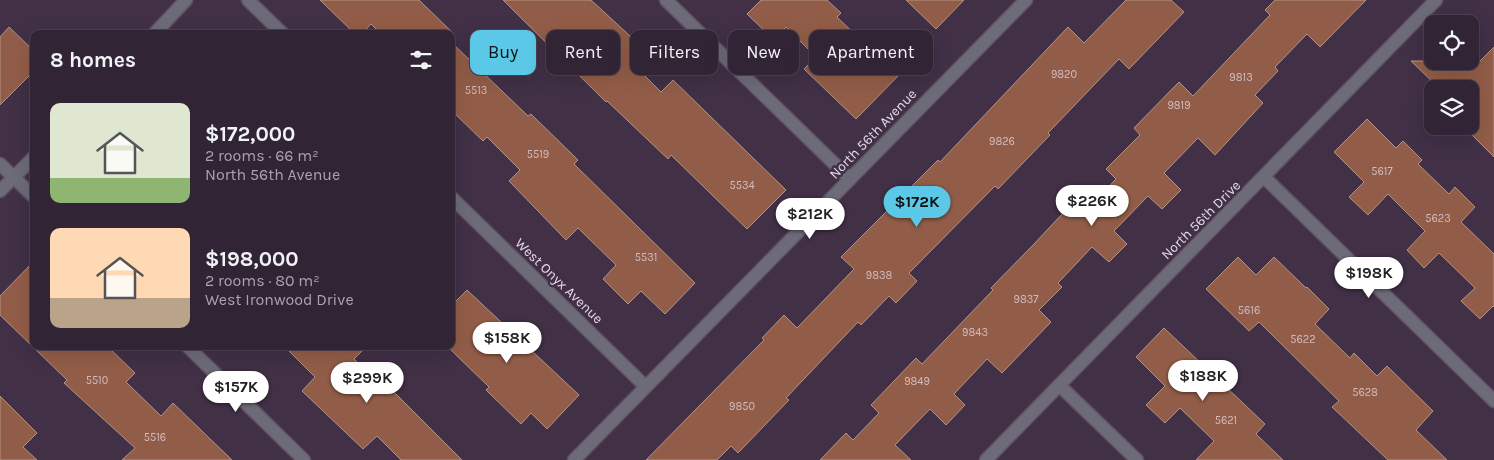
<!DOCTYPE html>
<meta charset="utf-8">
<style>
:root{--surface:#312434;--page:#3d3040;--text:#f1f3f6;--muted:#a8a4ac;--line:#4c414f;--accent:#5bc8e7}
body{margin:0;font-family:Karla,sans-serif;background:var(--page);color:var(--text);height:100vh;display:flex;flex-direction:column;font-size:19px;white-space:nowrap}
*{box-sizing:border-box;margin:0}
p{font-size:16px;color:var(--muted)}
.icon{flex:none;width:28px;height:28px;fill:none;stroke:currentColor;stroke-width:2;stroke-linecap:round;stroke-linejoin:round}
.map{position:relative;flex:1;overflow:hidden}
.details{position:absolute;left:30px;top:30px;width:425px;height:320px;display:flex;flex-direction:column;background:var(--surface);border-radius:10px;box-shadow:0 5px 20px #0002,0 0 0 1px var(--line)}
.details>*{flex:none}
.guide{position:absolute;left:470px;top:30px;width:475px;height:45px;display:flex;gap:10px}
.buttons{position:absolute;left:1424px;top:15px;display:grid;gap:10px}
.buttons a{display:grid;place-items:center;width:55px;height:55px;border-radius:10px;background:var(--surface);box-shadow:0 5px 20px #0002,0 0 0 1px var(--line);font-size:25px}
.price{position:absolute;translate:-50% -42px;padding:0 11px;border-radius:18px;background:#fff;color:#222;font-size:16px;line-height:32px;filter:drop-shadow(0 1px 2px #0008)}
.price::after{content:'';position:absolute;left:50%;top:30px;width:15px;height:11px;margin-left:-8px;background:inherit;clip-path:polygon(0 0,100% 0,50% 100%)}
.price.active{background:var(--accent);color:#111}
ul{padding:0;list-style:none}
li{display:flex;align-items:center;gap:15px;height:125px;padding:0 20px}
li span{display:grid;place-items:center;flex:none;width:140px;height:100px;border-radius:10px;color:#555}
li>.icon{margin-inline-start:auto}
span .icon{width:60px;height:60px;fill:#fffc;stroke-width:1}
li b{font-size:21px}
h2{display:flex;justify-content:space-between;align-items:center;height:60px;padding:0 20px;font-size:21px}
.pill{padding:0 18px;border-radius:10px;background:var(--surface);box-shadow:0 5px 20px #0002,0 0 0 1px var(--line);font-size:18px;line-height:45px}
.pill.active{background:var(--accent);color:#111}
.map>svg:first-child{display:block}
.building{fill:#925d48;stroke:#b49386}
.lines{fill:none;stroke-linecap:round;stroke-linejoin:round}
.minor-casing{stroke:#5f4f63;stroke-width:15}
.tertiary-casing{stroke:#5f4f63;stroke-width:15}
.minor{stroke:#6d6b78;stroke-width:12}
.tertiary{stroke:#6d6b78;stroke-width:12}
.labels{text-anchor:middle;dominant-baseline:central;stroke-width:5;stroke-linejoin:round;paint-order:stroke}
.number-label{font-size:11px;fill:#d0bbc0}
.street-label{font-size:14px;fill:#e5dae8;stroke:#413046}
</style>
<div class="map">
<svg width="1494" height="460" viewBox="0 0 1494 460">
<rect width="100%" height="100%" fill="#413046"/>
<path class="building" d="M 320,0 L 419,0 L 454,34 L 381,34 L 371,24 L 362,34 L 355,34 Z
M 503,0 L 591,0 L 642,47 L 629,60 L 661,92 L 673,80 L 786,190 L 747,229 L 671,155 L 668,159 L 607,101 L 606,102 Z
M 761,0 L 827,0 L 841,13 L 837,17 L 898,76 L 856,119 L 804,69 L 816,57 L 786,27 L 774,40 L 747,14 Z
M 906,0 L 964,0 L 936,29 Z
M 1126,0 L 1171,0 L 1184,12 L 1129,69 L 1119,59 L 1048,133 L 1050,135 L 998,189 L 995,186 L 909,273 L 917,281 L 896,303 L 889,296 L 861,325 L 858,322 L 786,398 L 789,400 L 738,453 L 731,446 L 717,460 L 646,460 L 764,340 L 762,338 L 784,315 L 797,328 L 854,269 L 841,257 L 938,160 L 940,162 L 1068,27 L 1084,43 Z
M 1275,0 L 1366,0 L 1320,47 L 1307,34 L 1275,67 L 1278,71 L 1255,95 L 1263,103 L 1215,155 L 1198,138 L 1164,173 L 1181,190 L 1162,209 L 1148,196 L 1114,231 L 1127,244 L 1109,262 L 1092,247 L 1058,283 L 1062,287 L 1039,310 L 1051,322 L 1002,373 L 987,359 L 954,394 L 965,405 L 946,425 L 930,409 L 895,445 L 911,460 L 820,460 L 846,433 L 853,440 L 879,413 L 871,405 L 916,358 L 922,364 L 993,290 L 991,288 L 1034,244 L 1078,197 L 1089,207 L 1116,179 L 1106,169 L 1140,135 L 1134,128 L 1179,82 L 1193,96 L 1270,15 L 1265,10 Z
M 9,27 L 34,51 L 34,71 L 0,105 L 0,37 Z
M 451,42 L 528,116 L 531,114 L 578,160 L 574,164 L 695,283 L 665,314 L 641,291 L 628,304 L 603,279 L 616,265 L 578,228 L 566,240 L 509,181 L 520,170 L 487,137 L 483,141 L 451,110 Z
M 1494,47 L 1494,157 L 1470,133 L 1470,89 L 1440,89 L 1411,61 L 1480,61 Z
M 1367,119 L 1396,148 L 1403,141 L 1422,160 L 1418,164 L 1449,194 L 1455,187 L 1475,207 L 1461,222 L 1494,254 L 1494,307 L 1493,306 L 1480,319 L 1461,301 L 1475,288 L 1439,253 L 1424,268 L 1407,250 L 1425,231 L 1388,194 L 1368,215 L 1349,197 L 1364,182 L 1334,152 Z
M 1238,257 L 1256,275 L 1274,257 L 1306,288 L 1307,287 L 1329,309 L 1315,324 L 1350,358 L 1354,353 L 1377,376 L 1387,366 L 1433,411 L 1416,430 L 1447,460 L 1388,460 L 1332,407 L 1339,401 L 1259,322 L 1249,331 L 1206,289 Z
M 34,261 L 34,346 L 107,346 L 135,373 L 126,382 L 161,416 L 173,403 L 232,460 L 122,460 L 135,448 L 64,383 L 67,380 L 0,315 L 0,296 Z
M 467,290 L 579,395 L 547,429 L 531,413 L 521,424 L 486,390 L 489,387 L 451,350 L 451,306 Z
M 1164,328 L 1265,424 L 1256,434 L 1283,460 L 1196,460 L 1214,441 L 1180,408 L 1165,423 L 1146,405 L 1165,386 L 1136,357 Z
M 284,346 L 367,346 L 354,359 L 381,385 L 384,382 L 462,460 L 401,460 L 377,436 L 363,449 L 302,391 L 315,377 Z
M 0,396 L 37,433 L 23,447 L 37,460 L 0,460 Z"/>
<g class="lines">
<g class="minor-casing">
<path id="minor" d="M 248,0 L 283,34
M 666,0 L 850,179
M 0,164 L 34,197
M 1264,177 L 1494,401
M 451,197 L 646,387
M 187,346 L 304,460
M 1059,385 L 1137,460
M 574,460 L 1026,0
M 986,460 L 1436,0"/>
</g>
<g class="tertiary-casing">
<path id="tertiary" d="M 154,34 L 186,0
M 0,191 L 34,157"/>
</g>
<use href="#minor" class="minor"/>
<use href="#tertiary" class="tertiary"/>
</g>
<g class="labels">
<g class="number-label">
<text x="1064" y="74">9820</text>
<text x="1241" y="77">9813</text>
<text x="476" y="90">5513</text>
<text x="1179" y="105">9819</text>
<text x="1002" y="141">9826</text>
<text x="538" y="154">5519</text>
<text x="1382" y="171">5617</text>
<text x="742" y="185">5534</text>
<text x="1438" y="218">5623</text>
<text x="646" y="257">5531</text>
<text x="879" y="275">9838</text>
<text x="1026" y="299">9837</text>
<text x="1249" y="310">5616</text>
<text x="975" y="332">9843</text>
<text x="1303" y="339">5622</text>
<text x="97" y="380">5510</text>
<text x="917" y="381">9849</text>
<text x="1365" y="392">5628</text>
<text x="742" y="406">9850</text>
<text x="1226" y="420">5621</text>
<text x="155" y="437">5516</text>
</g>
<g class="street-label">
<text transform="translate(873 134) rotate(-46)">North 56th Avenue</text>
<text transform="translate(1201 220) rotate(-45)">North 56th Drive</text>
<text transform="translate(559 281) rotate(44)">West Onyx Avenue</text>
</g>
</g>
</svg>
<div class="buttons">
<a><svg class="icon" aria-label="locate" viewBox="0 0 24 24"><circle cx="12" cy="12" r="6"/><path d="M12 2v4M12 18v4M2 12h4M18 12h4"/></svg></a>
<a><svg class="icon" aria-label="layers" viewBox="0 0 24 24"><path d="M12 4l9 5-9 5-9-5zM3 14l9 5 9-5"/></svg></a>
</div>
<b class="price" style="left:1092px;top:227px">$226K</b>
<b class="price active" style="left:917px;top:228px">$172K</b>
<b class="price" style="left:810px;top:240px">$212K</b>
<b class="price" style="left:1369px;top:299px">$198K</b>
<b class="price" style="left:507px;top:364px">$158K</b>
<b class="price" style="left:1203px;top:402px">$188K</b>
<b class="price" style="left:367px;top:404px">$299K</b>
<b class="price" style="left:236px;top:413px">$157K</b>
<div class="guide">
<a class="pill active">Buy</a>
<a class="pill">Rent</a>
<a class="pill">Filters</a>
<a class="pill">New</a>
<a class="pill">Apartment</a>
</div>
<section class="details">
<h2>8 homes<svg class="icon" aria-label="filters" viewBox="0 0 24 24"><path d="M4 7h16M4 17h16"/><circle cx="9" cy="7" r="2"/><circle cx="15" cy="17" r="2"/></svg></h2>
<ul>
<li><span style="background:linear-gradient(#dfe7d0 75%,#8fb573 0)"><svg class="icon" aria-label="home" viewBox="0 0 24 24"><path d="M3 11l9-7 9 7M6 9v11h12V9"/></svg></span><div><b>$172,000</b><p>2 rooms · 66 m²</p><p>North 56th Avenue</p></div></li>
<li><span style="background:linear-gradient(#ffd9b3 70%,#b9a48a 0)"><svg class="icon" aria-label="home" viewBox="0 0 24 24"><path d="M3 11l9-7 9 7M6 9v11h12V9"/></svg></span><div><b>$198,000</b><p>2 rooms · 80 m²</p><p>West Ironwood Drive</p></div></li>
</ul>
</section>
</div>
